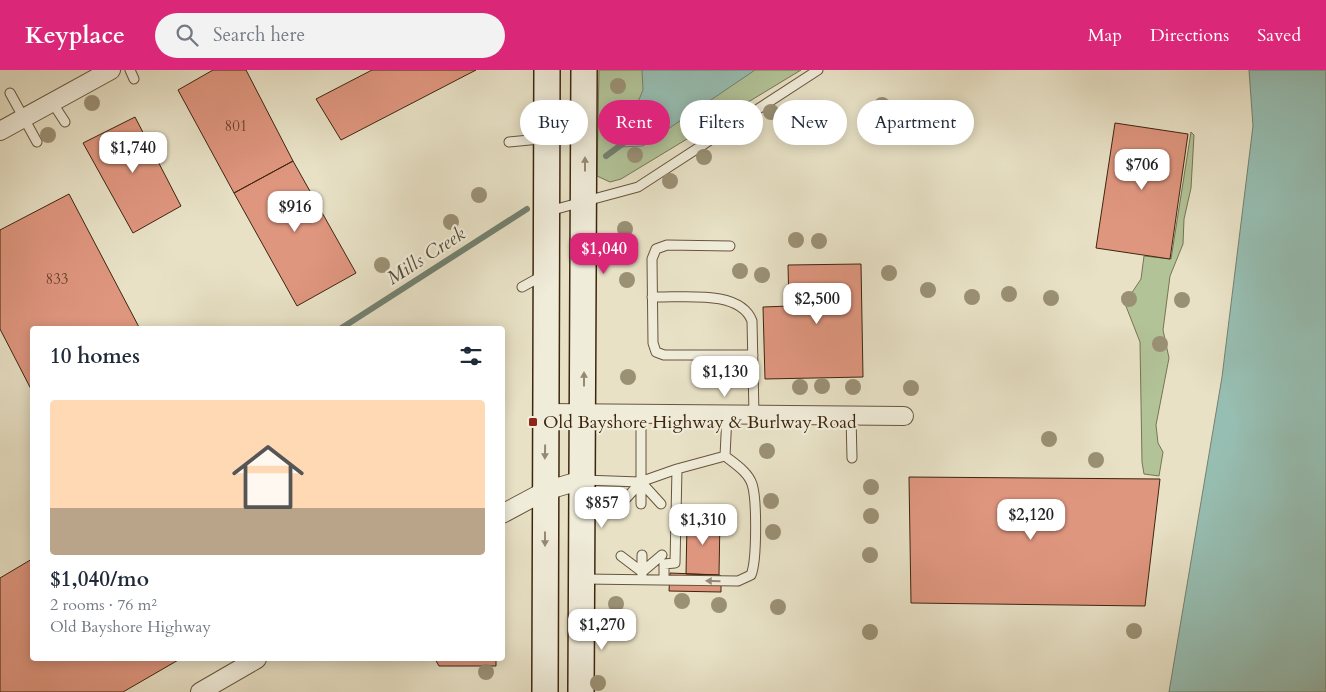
<!DOCTYPE html>
<meta charset="utf-8">
<style>
:root{--surface:#fff;--page:#f2f2f3;--text:#1f2937;--muted:#747a83;--line:#e0e1e3;--accent:#db2777}
body{margin:0;font-family:Cardo,serif;background:var(--page);color:var(--text);height:100vh;display:flex;flex-direction:column;font-size:19px;white-space:nowrap}
*{box-sizing:border-box;margin:0}
p{font-size:16px;color:var(--muted)}
.icon{flex:none;width:28px;height:28px;fill:none;stroke:currentColor;stroke-width:2;stroke-linecap:round;stroke-linejoin:round}
.map{position:relative;flex:1;overflow:hidden}
.details{position:absolute;left:30px;top:256px;width:475px;height:335px;display:flex;flex-direction:column;background:var(--surface);border-radius:5px;box-shadow:0 2px 12px #0003}
.details>*{flex:none}
.guide{position:absolute;left:520px;top:30px;width:475px;height:45px;display:flex;gap:10px}
.price{position:absolute;translate:-50% -42px;padding:0 11px;border-radius:10px;background:#fff;color:#222;font-size:16px;line-height:32px;filter:drop-shadow(0 1px 2px #0008)}
.price::after{content:'';position:absolute;left:50%;top:30px;width:15px;height:11px;margin-left:-8px;background:inherit;clip-path:polygon(0 0,100% 0,50% 100%)}
.price.active{background:var(--accent);color:#fff}
ul{padding:0;list-style:none}
li{display:grid;align-content:center;gap:10px;height:265px;padding:0 20px}
li+li{border-top:1px solid var(--line)}
li span{display:grid;place-items:center;height:155px;border-radius:5px;color:#555}
li>.icon{margin-inline-start:auto}
span .icon{width:90px;height:90px;fill:#fffc;stroke-width:1}
li b{font-size:21px}
h2{display:flex;justify-content:space-between;align-items:center;height:60px;padding:0 20px;font-size:21px}
.tag{padding:0 18px;border-radius:22px;background:var(--surface);box-shadow:0 2px 12px #0003;font-size:18px;line-height:45px}
.tag.active{background:var(--accent);color:#fff}
header{display:flex;align-items:center;gap:30px;box-sizing:border-box;height:70px;padding:0 25px;background:var(--accent);color:#fff}
header strong{font-size:24px}
nav{display:flex;gap:28px;margin-inline-start:auto;font-size:18px}
.search{width:350px;height:45px;background:var(--page);display:flex;align-items:center;gap:12px;box-sizing:border-box;padding:0 18px;border-radius:28px;color:var(--muted);font-size:19px}
.map>svg:first-child{display:block}
.green{fill:#b2c398;stroke:#787453}
.water{fill:#97beb2;stroke:#738170}
.lines{fill:none;stroke-linecap:round;stroke-linejoin:round}
.stream{stroke:#738170;stroke-width:6}
.building{fill:#df967f;stroke:#3d260e}
.service-casing{stroke:#68553c;stroke-width:11}
.minor-casing{stroke:#68553c;stroke-width:20}
.secondary-casing{stroke:#3d260e;stroke-width:28}
.service{stroke:#f0ecda;stroke-width:9}
.minor{stroke:#f0ecda;stroke-width:18}
.secondary{stroke:#f0ecda;stroke-width:25}
.tree{fill:#9a9074}
.oneway{fill:#968974}
.poi-dot{fill:#8f2418;stroke:#f0ecda;stroke-width:2}
.labels{text-anchor:middle;dominant-baseline:central;stroke-width:4.5;stroke-linejoin:round;paint-order:stroke}
.number-label{font-size:15px;fill:#66422a}
.poi-label{font-size:18px;fill:#3d260e;stroke:#f0ecda;text-anchor:start}
.water-label{font-size:19px;font-style:italic;fill:#544c37;stroke:#f0ecda}
</style>
<header>
<strong>Keyplace</strong>
<div class="search"><svg class="icon" aria-label="search" viewBox="0 0 24 24"><circle cx="10" cy="10" r="6"/><path d="M15 15l6 6"/></svg>Search here</div>
<nav><a>Map</a><a>Directions</a><a>Saved</a></nav>
</header>
<div class="map">
<svg width="1326" height="622" viewBox="0 0 1326 622">
<rect width="100%" height="100%" fill="#e8e1c6"/>
<filter id="stains"><feTurbulence type="fractalNoise" baseFrequency=".004" numOctaves="4"/><feColorMatrix values="0 0 0 0 .2 0 0 0 0 .09 0 0 0 0 .02 0 0 0 .5 -.17"/></filter>
<radialGradient id="worn" r=".72"><stop offset=".6" stop-color="#630" stop-opacity="0"/><stop offset="1" stop-color="#630" stop-opacity=".3"/></radialGradient>
<path class="green" d="M 599,0 L 801,0 L 621,109 L 610,112 L 597,106 Z
M 1191,62 L 1194,65 L 1191,118 L 1184,149 L 1183,174 L 1170,206 L 1163,260 L 1169,288 L 1156,355 L 1158,373 L 1163,382 L 1159,406 L 1144,404 L 1142,392 L 1140,272 L 1122,226 L 1131,224 L 1141,209 L 1144,186 L 1171,189 Z"/>
<path class="water" d="M 642,0 L 755,0 L 643,76 L 619,77 L 643,20 Z
M 1249,0 L 1326,0 L 1326,622 L 1169,622 L 1222,307 L 1253,56 Z"/>
<g class="lines">
<path class="stream" d="M 606,86 L 625,72
M 340,259 L 527,139"/>
</g>
<path class="building" d="M 213,0 L 246,0 L 293,91 L 234,123 L 178,20 Z
M 372,0 L 476,0 L 341,70 L 316,29 Z
M 135,47 L 181,136 L 133,163 L 83,73 Z
M 1115,53 L 1188,64 L 1170,189 L 1096,178 Z
M 293,91 L 356,203 L 297,236 L 234,123 Z
M 69,124 L 140,259 L 32,259 L 32,321 L 0,259 L 0,160 Z
M 861,194 L 863,307 L 765,309 L 763,237 L 789,236 L 788,195 Z
M 909,407 L 1160,409 L 1145,536 L 911,533 Z
M 696,446 L 720,447 L 719,505 L 686,504 L 687,454 L 692,448 Z
M 32,489 L 32,589 L 180,589 L 123,622 L 0,622 L 0,508 Z
M 670,503 L 719,505 L 721,506 L 721,522 L 669,521 Z
M 435,589 L 496,589 L 496,596 L 439,596 Z"/>
<g class="lines">
<g class="service-casing">
<path id="service" d="M 130,0 L 134,9
M 10,23 L 37,72
M 52,32 L 65,52
M 509,72 L 581,65
M 549,141 L 638,117 L 818,0
M 730,176 L 667,175 L 656,179 L 652,189 L 653,273 L 656,282 L 664,285 L 753,285
M 522,217 L 542,206
M 652,227 C 682,228 740,219 752,251 L 754,345
M 641,344 L 641,434
M 851,346 L 852,388
M 583,410 L 640,412 L 677,399 L 725,386 L 727,345
M 621,434 L 641,412 L 661,434
M 642,485 L 642,505
M 621,486 L 642,502
M 642,502 L 662,485
M 584,509 L 738,511 L 751,505 C 757,491 757,429 752,414 C 748,402 735,394 725,386
M 664,510 L 664,494 L 675,493 L 677,399"/>
</g>
<g class="minor-casing">
<path id="minor" d="M 0,61 L 111,0
M 546,343 L 904,346
M 502,444 L 545,421 L 582,410
M 200,622 L 257,589"/>
</g>
<g class="secondary-casing">
<path id="secondary" d="M 545,622 L 547,0
M 581,622 L 584,0"/>
</g>
<use href="#service" class="service"/>
<use href="#minor" class="minor"/>
<use href="#secondary" class="secondary"/>
</g>
<g class="tree">
<circle cx="618" cy="16" r="8"/>
<circle cx="92" cy="33" r="8"/>
<circle cx="882" cy="35" r="8"/>
<circle cx="771" cy="42" r="8"/>
<circle cx="737" cy="64" r="8"/>
<circle cx="48" cy="65" r="8"/>
<circle cx="635" cy="85" r="8"/>
<circle cx="704" cy="87" r="8"/>
<circle cx="670" cy="111" r="8"/>
<circle cx="479" cy="125" r="8"/>
<circle cx="451" cy="152" r="8"/>
<circle cx="625" cy="159" r="8"/>
<circle cx="796" cy="170" r="8"/>
<circle cx="819" cy="171" r="8"/>
<circle cx="382" cy="195" r="8"/>
<circle cx="740" cy="201" r="8"/>
<circle cx="889" cy="203" r="8"/>
<circle cx="762" cy="205" r="8"/>
<circle cx="627" cy="210" r="8"/>
<circle cx="928" cy="220" r="8"/>
<circle cx="1009" cy="224" r="8"/>
<circle cx="972" cy="227" r="8"/>
<circle cx="1051" cy="228" r="8"/>
<circle cx="1129" cy="229" r="8"/>
<circle cx="1182" cy="230" r="8"/>
<circle cx="1160" cy="274" r="8"/>
<circle cx="628" cy="307" r="8"/>
<circle cx="822" cy="316" r="8"/>
<circle cx="800" cy="317" r="8"/>
<circle cx="853" cy="317" r="8"/>
<circle cx="911" cy="318" r="8"/>
<circle cx="1049" cy="369" r="8"/>
<circle cx="767" cy="381" r="8"/>
<circle cx="1096" cy="390" r="8"/>
<circle cx="871" cy="417" r="8"/>
<circle cx="771" cy="431" r="8"/>
<circle cx="871" cy="446" r="8"/>
<circle cx="773" cy="462" r="8"/>
<circle cx="870" cy="485" r="8"/>
<circle cx="682" cy="531" r="8"/>
<circle cx="616" cy="534" r="8"/>
<circle cx="719" cy="535" r="8"/>
<circle cx="778" cy="537" r="8"/>
<circle cx="1134" cy="561" r="8"/>
<circle cx="870" cy="562" r="8"/>
<circle cx="486" cy="602" r="8"/>
<circle cx="598" cy="613" r="8"/>
</g>
<defs><path id="oneway-solid" d="M-6-.8H1V-3.2L6.5 0L1 3.2V.8H-6Z" transform="scale(1.25)"/></defs>
<g class="oneway">
<use href="#oneway-solid" transform="translate(585 94) rotate(-90)"/>
<use href="#oneway-solid" transform="translate(584 309) rotate(-90)"/>
<use href="#oneway-solid" transform="translate(545 382) rotate(91)"/>
<use href="#oneway-solid" transform="translate(545 469) rotate(90)"/>
<use href="#oneway-solid" transform="translate(713 511) rotate(-179)"/>
</g>
<rect class="poi-dot" x="528" y="347" width="10" height="10" rx="2.5"/>
<g class="labels">
<g class="number-label">
<text x="236" y="56">801</text>
<text x="57" y="209">833</text>
</g>
<g class="poi-label">
<text x="543" y="352">Old Bayshore Highway &amp; Burlway Road</text>
</g>
<g class="water-label">
<text transform="translate(426 186) rotate(-33)">Mills Creek</text>
</g>
</g>
<rect width="100%" height="100%" filter="url(#stains)"/>
<rect width="100%" height="100%" fill="url(#worn)"/>
</svg>
<b class="price" style="left:133px;top:104px">$1,740</b>
<b class="price" style="left:1142px;top:121px">$706</b>
<b class="price" style="left:295px;top:163px">$916</b>
<b class="price active" style="left:604px;top:205px">$1,040</b>
<b class="price" style="left:817px;top:255px">$2,500</b>
<b class="price" style="left:725px;top:328px">$1,130</b>
<b class="price" style="left:602px;top:459px">$857</b>
<b class="price" style="left:1031px;top:471px">$2,120</b>
<b class="price" style="left:703px;top:476px">$1,310</b>
<b class="price" style="left:602px;top:581px">$1,270</b>
<div class="guide">
<a class="tag">Buy</a>
<a class="tag active">Rent</a>
<a class="tag">Filters</a>
<a class="tag">New</a>
<a class="tag">Apartment</a>
</div>
<section class="details">
<h2>10 homes<svg class="icon" aria-label="filters" viewBox="0 0 24 24"><path d="M4 7h16M4 17h16"/><circle cx="9" cy="7" r="2"/><circle cx="15" cy="17" r="2"/></svg></h2>
<ul>
<li><span style="background:linear-gradient(#ffd9b3 70%,#b9a48a 0)"><svg class="icon" aria-label="home" viewBox="0 0 24 24"><path d="M3 11l9-7 9 7M6 9v11h12V9"/></svg></span><div><b>$1,040/mo</b><p>2 rooms · 76 m²</p><p>Old Bayshore Highway</p></div></li>
</ul>
</section>
</div>
